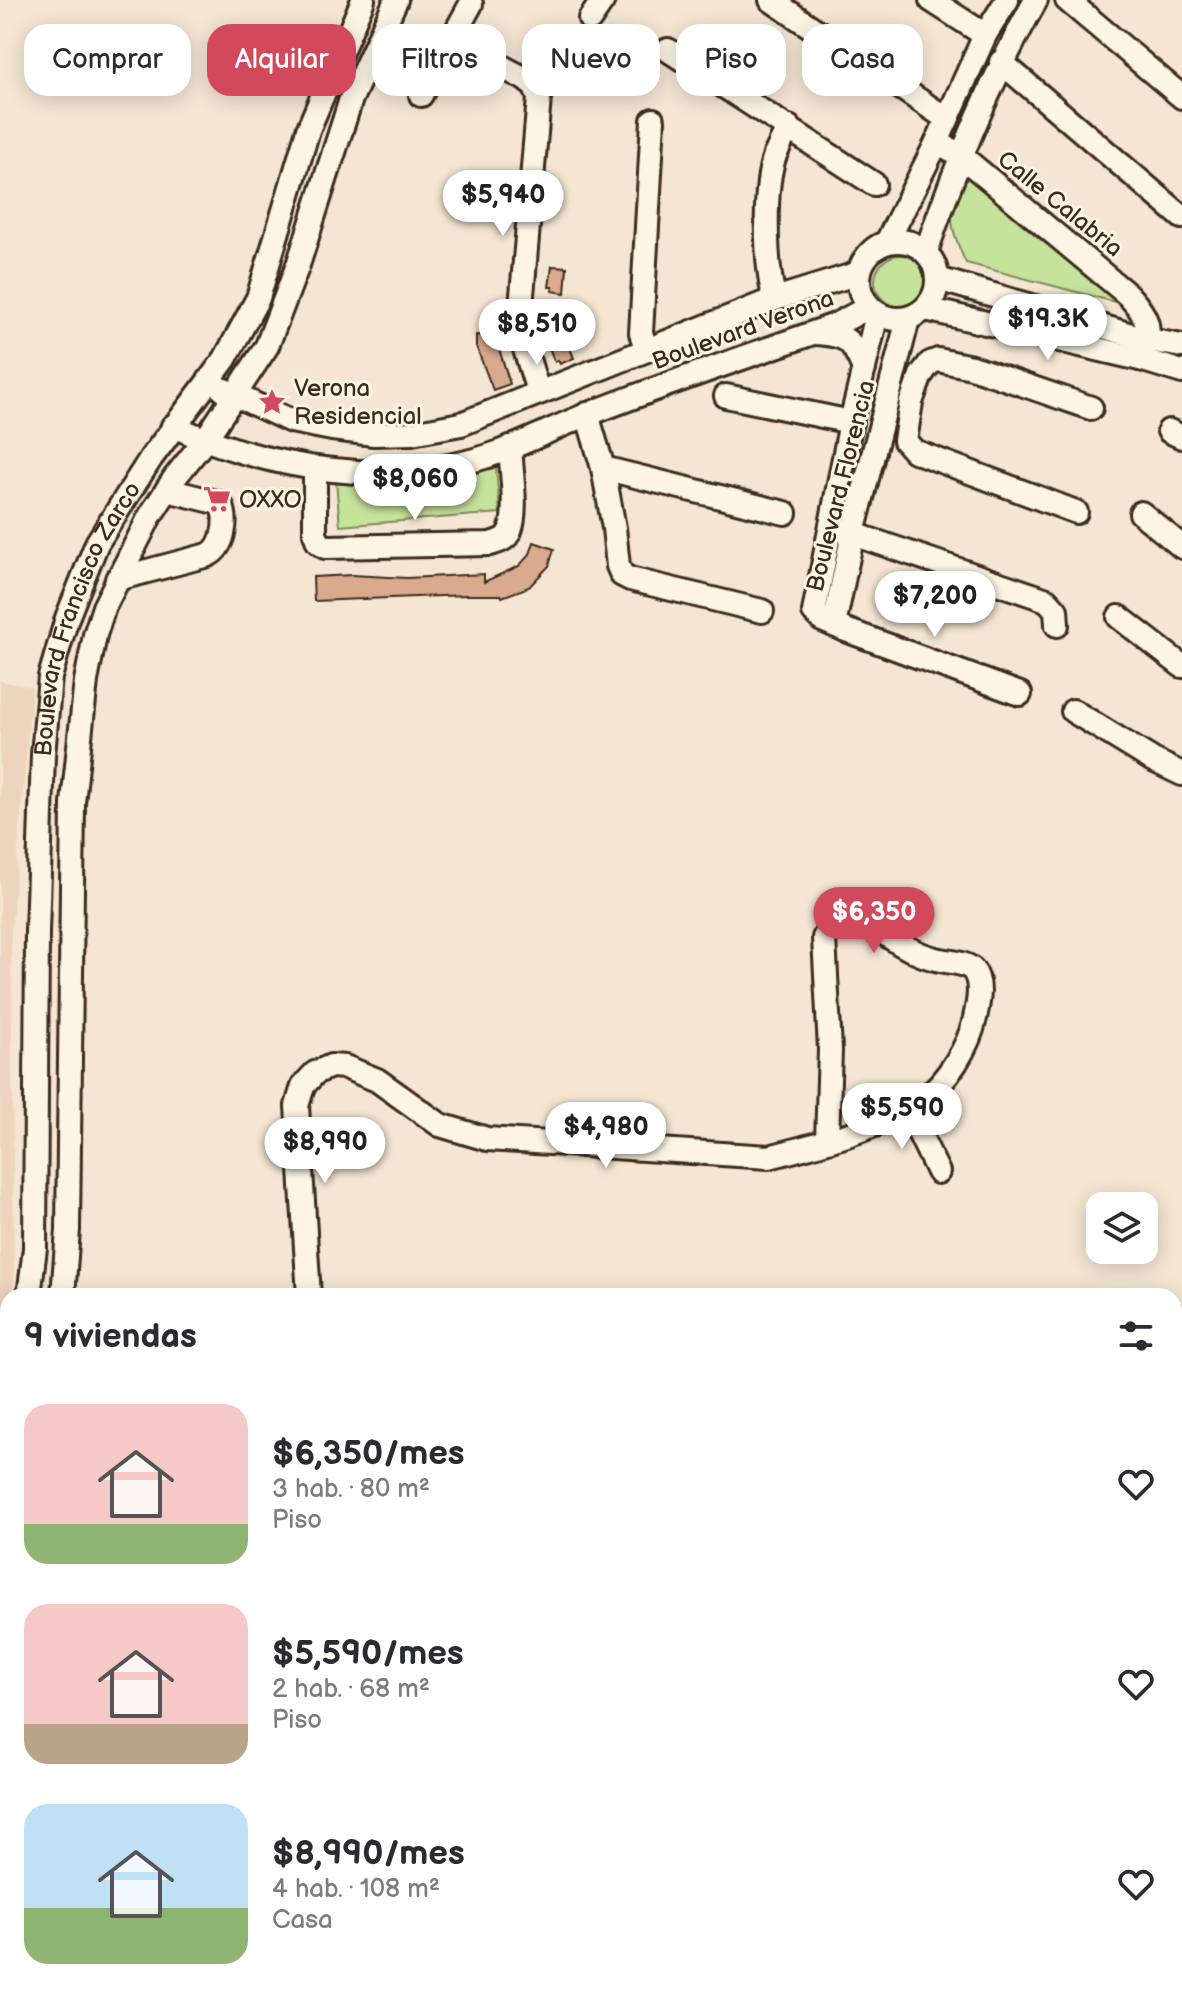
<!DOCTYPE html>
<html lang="es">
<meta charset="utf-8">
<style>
:root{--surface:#fff;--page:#f2f2f3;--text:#2b2b33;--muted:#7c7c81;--accent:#d1495b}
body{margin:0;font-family:"Balsamiq Sans",sans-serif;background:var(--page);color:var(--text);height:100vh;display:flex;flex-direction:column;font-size:30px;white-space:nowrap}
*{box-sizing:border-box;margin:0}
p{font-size:26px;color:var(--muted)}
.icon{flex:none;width:44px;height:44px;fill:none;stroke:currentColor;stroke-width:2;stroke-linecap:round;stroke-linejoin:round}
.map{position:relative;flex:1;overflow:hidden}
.panel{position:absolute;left:0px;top:1288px;width:1182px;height:712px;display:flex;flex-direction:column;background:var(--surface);border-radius:24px 24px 0 0;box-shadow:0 4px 20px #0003}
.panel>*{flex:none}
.top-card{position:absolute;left:24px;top:24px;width:1134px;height:72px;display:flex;gap:16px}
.controls{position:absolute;left:1086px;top:1192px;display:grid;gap:16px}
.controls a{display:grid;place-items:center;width:72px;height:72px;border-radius:16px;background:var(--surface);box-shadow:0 4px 20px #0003;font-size:40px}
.price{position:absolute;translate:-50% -68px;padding:0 18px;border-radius:28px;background:#fff;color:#222;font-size:26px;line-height:52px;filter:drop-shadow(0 2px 4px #0008)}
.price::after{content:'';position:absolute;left:50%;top:48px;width:24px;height:18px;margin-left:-12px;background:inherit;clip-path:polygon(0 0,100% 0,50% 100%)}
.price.current{background:var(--accent);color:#fff}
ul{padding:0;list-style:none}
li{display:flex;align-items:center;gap:24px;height:200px;padding:0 24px}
li span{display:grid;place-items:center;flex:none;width:224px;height:160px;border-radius:24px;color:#555}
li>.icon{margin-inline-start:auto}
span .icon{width:96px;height:96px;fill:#fffc;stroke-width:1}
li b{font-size:34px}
h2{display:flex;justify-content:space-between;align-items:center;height:96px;padding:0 24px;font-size:34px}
.tag{padding:0 28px;border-radius:24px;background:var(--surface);box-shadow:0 4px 20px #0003;font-size:28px;line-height:72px}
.tag.current{background:var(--accent);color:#fff}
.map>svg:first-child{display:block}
.built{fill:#edd4be}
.green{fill:#c6e39b;stroke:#80865c;stroke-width:2}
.building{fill:#daaa8c;stroke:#3b2a1e;stroke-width:2}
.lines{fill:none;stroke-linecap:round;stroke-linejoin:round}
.minor-casing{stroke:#3b2a1e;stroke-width:28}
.major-casing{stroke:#3b2a1e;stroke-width:34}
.minor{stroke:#fcf5e5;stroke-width:22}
.major{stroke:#f5e382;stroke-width:28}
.labels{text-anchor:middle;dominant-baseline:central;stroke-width:6;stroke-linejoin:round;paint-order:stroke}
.street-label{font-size:24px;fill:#3b2a1e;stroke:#fcf5e5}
.poi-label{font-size:24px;fill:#3b2a1e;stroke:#fcf5e5;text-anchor:start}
</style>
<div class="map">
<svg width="1182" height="2000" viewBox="0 0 1182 2000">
<rect width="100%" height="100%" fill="#f5e6d3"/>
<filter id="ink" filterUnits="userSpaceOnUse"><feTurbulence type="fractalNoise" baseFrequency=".0125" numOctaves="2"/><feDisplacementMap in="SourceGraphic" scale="16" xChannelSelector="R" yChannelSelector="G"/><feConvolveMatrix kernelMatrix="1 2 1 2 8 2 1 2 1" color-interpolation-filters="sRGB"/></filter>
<g filter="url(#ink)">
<path class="built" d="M 0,681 L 32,687 L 11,932 L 14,1279 L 12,1296 L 8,1296 L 8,1330 L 0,1343 Z"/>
<path class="green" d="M 967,167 L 1121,290 L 1115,302 L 966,263 C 944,216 951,213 967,167 Z
M875 281a26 26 0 1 1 52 0a26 26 0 1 1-52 0Z
M 496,468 L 500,513 L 340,526 L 336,481 Z"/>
<path class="building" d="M 552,266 L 567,267 L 565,293 L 552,291 L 553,287 L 549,287 Z
M 559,321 L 574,358 L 560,364 L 558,360 L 555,362 L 541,329 Z
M 476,335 L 495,336 L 510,384 L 493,390 L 476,346 Z
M 534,542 L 554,549 L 549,566 L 529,587 L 502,597 L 501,595 L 467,595 L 314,601 L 313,577 L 352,575 L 407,578 L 484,574 L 484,582 L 519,566 L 530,554 Z"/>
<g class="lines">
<g class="minor-casing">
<g id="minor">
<path d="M 771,0 L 947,119"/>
<path d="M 931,0 L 985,35"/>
<path d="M 1067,0 L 1182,97"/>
<path d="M 590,19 L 603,0"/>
<path d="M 450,39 L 525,79 L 535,87 L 539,98 L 519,330 L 538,391"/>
<path d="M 668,50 L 874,184"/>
<path d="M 1001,62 L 1182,217"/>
<path d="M 421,95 L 471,4"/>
<path d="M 937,142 L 960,155 L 1128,295 C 1150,319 1153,330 1140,359"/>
<circle cx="898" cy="280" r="39"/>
<path d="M 887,242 L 937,142 L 985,35 L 1007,0"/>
<path d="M 926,252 C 956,164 990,81 1036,0"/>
<path d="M 938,279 L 1149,340 L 1182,346"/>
<path d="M 775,299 C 765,267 763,187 775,155 C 779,146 784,136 789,127"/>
<path d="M 926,309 L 1140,359 L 1182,372"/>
<path d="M 877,314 L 851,422 L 814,612 L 822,620 L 843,629 L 1020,694"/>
<path d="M 815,333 C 848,335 852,340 864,369"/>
<path d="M 646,348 L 641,333 L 653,120"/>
<path d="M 222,389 L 291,421 L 332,429 L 374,434 L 412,433 L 461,424 L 775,299 L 859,273"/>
<path d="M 726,396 L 851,422"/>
<path d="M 587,414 L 603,468 L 614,528 L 618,566 L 622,575 L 630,579 L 762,611"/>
<path d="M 173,426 C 269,469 385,489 488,456 C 522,445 555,427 589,414 C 670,382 753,355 835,325 L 869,307"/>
<path d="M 1169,431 L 1182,437"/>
<path d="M 603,468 L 785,513"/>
<path d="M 315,469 L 315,533 L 318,542 L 325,547 L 490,544 C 499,541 506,540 510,531 C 518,512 511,469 510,447"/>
<path d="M 1076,512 L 914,451 L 905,441 L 911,402 L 921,375 L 930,363 L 938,360 L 972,367 L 1091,408"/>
<path d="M 1141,513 L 1182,547"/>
<path d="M 839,529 L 1047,600 L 1056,610 L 1057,625"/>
<path d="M 117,579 L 208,555 C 224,548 229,518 220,503 L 167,490"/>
<path d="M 1119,617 L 1182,666"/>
<path d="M 834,625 L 853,533 L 908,319"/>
<path d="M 1073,711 L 1153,760 L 1182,774"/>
<path d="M 908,1110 L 938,1172"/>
<path id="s1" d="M 29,1296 L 35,1248 L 37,932 L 43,755 L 50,677 L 67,618 L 97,543 L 151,458 L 225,359 L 258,298 L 308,130 L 363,0"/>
<path d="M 63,1296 L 68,1230 L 73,803 L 86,681 L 95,635 L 104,607 L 150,516 L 176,476 L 205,440 L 267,346 L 298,265 L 351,99 L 396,0"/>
<path d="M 309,1296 L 297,1106 L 303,1086 L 315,1073 L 331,1066 L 345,1067 L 377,1080 L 440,1125 L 487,1139 L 769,1157 C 812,1146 890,1126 924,1099 C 947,1081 969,1047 975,1018 C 978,1004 983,983 973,970 C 965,961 943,962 932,958 C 920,955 909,949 899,943 C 879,931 856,910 833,920 L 824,938 L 830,1050 L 827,1140"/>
<path d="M 0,1580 L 8,1576"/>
<path d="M 0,1747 L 8,1765"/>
<path d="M 1055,1992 L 1057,2000"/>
<path d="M 1088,1992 L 1123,2000"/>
<path d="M 1174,1992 L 1182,1995"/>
<path d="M 437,2000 L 440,1992"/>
<path d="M 460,2000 L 463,1992"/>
<path d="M 826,2000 L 851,1992"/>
<path d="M 985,2000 L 1035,1992"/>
</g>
</g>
<g class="major-casing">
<path id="major" d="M 0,1380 L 8,1384
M 0,1407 L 8,1412
M 0,1451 L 8,1437
M 1174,1464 L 1182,1467"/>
</g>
<use href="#minor" class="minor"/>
<use href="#major" class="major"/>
</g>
</g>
<defs>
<g id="sight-bare" transform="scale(2.16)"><path d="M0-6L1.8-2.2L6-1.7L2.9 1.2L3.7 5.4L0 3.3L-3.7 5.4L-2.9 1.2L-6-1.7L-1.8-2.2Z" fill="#d1495b" stroke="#fcf5e5" stroke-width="2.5" paint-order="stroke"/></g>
<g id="supermarket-bare" transform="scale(2.16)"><path d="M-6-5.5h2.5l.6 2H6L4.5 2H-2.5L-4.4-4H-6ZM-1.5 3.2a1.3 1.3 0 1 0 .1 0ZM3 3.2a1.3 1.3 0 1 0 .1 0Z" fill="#d1495b" stroke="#fcf5e5" stroke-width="2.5" paint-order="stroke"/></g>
</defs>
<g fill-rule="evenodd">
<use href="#sight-bare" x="272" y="402"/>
<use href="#supermarket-bare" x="217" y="499"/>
</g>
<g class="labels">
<g class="street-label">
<text transform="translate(1060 204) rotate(39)">Calle Calabria</text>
<text transform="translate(743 330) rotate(-20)">Boulevard Verona</text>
<text transform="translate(841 486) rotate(-76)">Boulevard Florencia</text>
<text stroke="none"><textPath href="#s1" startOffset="686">Boulevard Francisco Zarco</textPath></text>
</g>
<g class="poi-label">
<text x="294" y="388">Verona<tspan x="294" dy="28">Residencial</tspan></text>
<text x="239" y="499">OXXO</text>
</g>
</g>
</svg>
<div class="controls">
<a><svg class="icon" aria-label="layers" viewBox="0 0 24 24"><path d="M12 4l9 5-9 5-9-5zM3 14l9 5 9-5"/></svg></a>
</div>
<b class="price" style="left:503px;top:238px">$5,940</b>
<b class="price" style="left:1048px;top:362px">$19.3K</b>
<b class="price" style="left:537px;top:367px">$8,510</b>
<b class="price" style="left:415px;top:522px">$8,060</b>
<b class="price" style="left:935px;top:639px">$7,200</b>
<b class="price current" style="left:874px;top:955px">$6,350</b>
<b class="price" style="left:902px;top:1151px">$5,590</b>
<b class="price" style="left:606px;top:1170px">$4,980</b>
<b class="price" style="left:325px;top:1185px">$8,990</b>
<div class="top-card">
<a class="tag">Comprar</a>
<a class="tag current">Alquilar</a>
<a class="tag">Filtros</a>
<a class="tag">Nuevo</a>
<a class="tag">Piso</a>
<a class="tag">Casa</a>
</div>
<section class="panel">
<h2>9 viviendas<svg class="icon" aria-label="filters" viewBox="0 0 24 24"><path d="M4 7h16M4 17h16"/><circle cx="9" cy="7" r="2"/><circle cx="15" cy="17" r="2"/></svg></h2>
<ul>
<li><span style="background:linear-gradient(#f6c9c9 75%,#8fb573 0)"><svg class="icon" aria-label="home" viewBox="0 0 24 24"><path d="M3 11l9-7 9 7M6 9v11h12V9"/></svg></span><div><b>$6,350/mes</b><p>3 hab. · 80 m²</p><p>Piso</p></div><svg class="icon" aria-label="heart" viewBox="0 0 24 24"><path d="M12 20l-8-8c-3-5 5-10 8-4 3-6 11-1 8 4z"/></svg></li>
<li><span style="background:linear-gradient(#f6c9c9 75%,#b9a48a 0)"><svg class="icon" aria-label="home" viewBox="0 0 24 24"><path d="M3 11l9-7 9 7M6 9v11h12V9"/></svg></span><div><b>$5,590/mes</b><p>2 hab. · 68 m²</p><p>Piso</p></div><svg class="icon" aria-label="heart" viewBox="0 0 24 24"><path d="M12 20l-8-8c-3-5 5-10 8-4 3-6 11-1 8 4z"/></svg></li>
<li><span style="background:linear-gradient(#bfe0f5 65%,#8fb573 0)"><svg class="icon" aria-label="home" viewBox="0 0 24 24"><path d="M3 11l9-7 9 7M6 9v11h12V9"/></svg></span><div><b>$8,990/mes</b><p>4 hab. · 108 m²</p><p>Casa</p></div><svg class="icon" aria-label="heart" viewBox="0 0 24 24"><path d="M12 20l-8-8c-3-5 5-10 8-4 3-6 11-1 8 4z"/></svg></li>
</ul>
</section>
</div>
